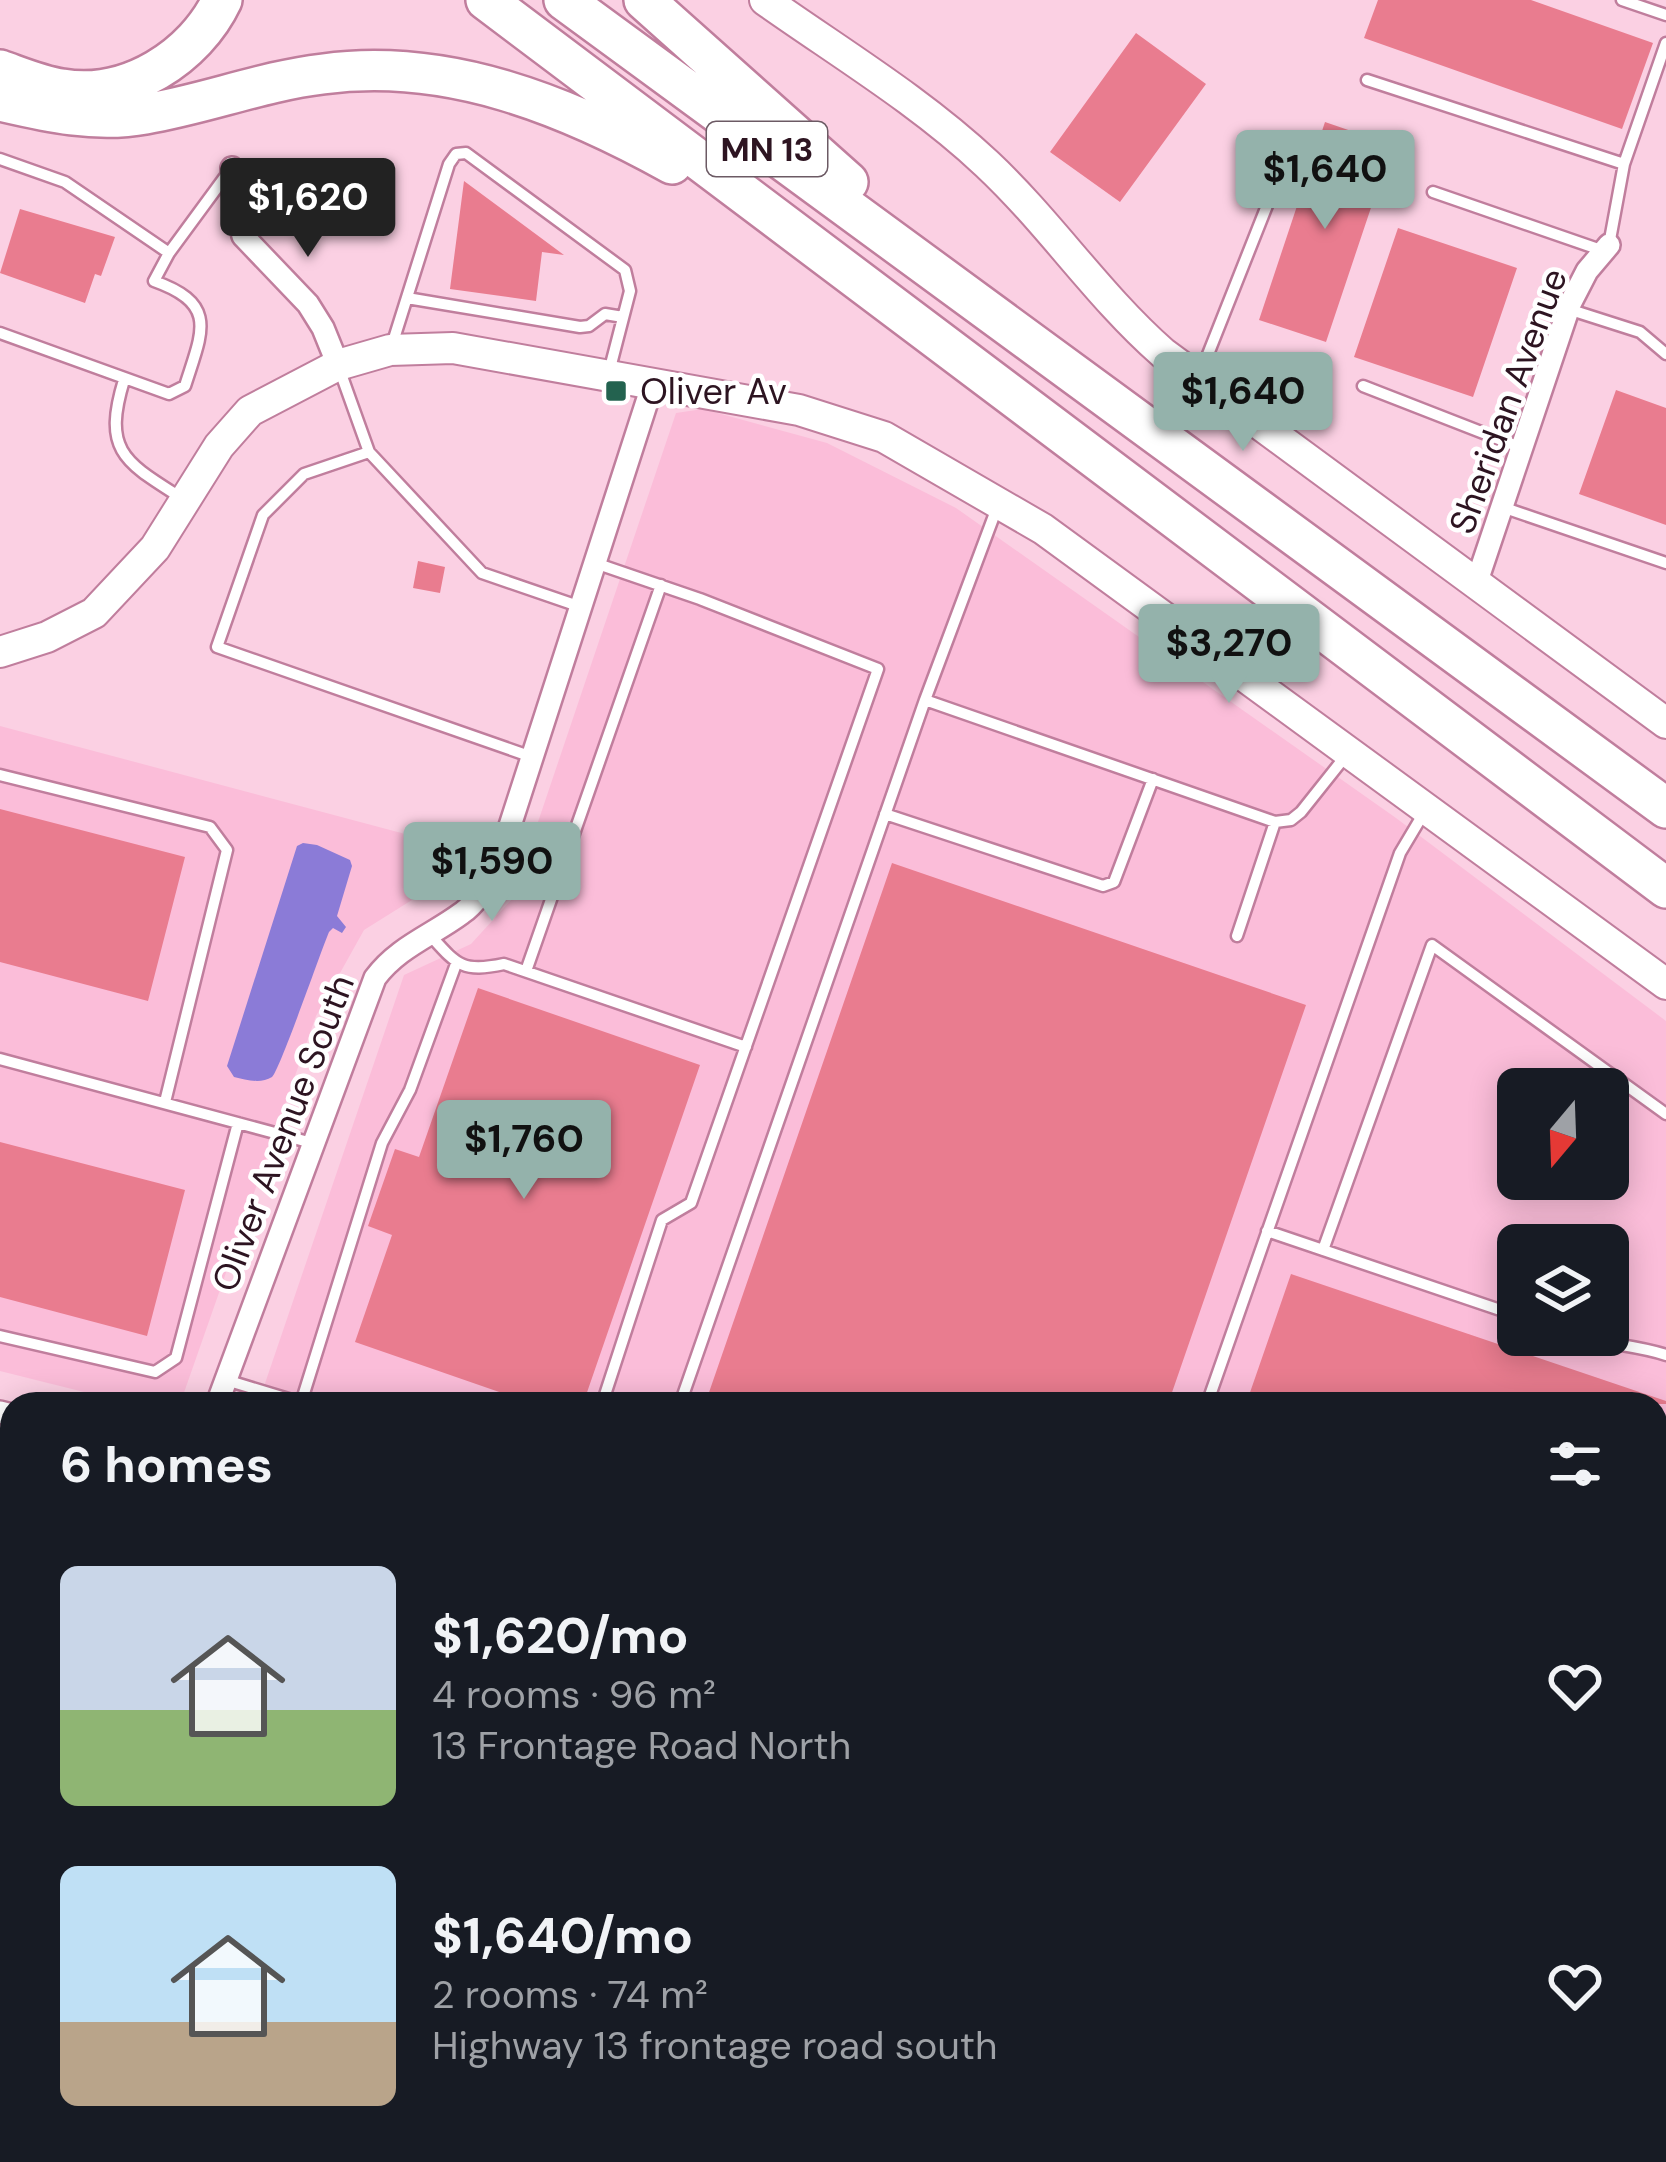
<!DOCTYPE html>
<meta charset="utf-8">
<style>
:root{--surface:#171b24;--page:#242831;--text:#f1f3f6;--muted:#9ea1a6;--accent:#94b2ab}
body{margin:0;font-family:"DM Sans",sans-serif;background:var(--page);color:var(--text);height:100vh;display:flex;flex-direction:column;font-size:45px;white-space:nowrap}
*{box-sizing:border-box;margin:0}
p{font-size:39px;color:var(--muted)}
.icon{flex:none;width:66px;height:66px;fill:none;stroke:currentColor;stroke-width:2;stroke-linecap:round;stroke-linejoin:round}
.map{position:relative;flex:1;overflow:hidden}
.side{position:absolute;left:0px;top:1392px;width:1668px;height:771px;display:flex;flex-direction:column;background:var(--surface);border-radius:36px 36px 0 0;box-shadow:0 6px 30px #0003}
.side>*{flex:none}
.needle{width:78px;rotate:199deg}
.buttons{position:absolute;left:1497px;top:1068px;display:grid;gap:24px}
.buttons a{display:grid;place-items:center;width:132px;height:132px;border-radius:18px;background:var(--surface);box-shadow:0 6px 30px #0003;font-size:60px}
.price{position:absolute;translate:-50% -102px;padding:0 27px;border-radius:12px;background:var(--accent);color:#111;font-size:39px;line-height:78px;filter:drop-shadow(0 3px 6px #0008)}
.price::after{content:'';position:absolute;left:50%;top:72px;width:36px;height:27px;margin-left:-18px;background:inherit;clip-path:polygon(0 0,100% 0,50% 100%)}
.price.on{background:#222;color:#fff}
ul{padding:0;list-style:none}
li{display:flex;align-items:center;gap:36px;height:300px;padding:0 60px}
li span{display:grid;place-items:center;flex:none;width:336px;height:240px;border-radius:18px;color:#555}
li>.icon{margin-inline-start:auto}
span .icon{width:144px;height:144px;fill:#fffc;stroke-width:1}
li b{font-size:51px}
h2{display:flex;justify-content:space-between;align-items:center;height:144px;padding:0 60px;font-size:51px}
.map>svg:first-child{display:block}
.built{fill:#fbbdd9;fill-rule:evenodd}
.water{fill:#8b7bd7}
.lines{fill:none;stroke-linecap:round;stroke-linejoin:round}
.stream{stroke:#8b7bd7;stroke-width:6}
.building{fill:#e97c8f}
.lane-casing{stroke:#c07e9d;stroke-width:15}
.street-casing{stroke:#c07e9d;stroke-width:26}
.secondary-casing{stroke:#c07e9d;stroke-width:34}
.highway-casing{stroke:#c07e9d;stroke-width:44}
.lane{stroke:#fff;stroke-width:10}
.street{stroke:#fff;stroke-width:21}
.secondary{stroke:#fff;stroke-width:30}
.highway{stroke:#fff;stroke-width:39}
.rail-casing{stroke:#715261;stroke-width:10}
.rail{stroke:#fff;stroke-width:6;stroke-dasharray:18;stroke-linecap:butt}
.poi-dot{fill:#23624f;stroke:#fff;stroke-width:4.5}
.labels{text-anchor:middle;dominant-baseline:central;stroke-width:9;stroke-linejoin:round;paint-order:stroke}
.shield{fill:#fff;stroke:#6c5a64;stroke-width:3}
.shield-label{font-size:33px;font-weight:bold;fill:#2d1421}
.poi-label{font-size:36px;fill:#2d1421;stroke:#fff;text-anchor:start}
.street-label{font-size:36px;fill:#2d1421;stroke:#fff}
</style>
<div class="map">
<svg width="1666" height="2162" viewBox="0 0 1666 2162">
<rect width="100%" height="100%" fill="#fbd0e3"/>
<path class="built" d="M 703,409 L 827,443 L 956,508 L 1396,818 L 1666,1021 L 1666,1986 L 1656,1982 L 1656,1404 L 258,1404 L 404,975 L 471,944 L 512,899 L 676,413 ZM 1518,1089 L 1608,1089 L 1608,1179 L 1518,1179 ZM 1518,1245 L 1608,1245 L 1608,1335 L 1518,1335 Z
M 0,726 L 469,851 L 451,889 L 412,900 L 364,930 L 316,1016 L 180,1404 L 132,1404 L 0,1371 Z
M 0,1440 L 12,1444 L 12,2027 L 0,2025 Z
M 570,2151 L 795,2151 L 780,2162 L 605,2162 Z"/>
<path class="water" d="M 303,843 L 317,845 L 350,860 L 352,866 L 337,916 L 346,927 L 342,933 L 333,928 L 329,932 C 321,951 279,1072 272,1077 C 261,1084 246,1080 234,1077 L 227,1066 L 297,846 Z"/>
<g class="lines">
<path class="stream" d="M 0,2036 L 12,2039
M 496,2151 L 542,2162"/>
</g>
<path class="building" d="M 1378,0 L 1531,0 L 1653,43 L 1622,129 L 1364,38 Z
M 1136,33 L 1206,84 L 1120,202 L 1050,152 Z
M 1325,122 L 1392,145 L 1326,342 L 1259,320 Z
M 464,181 L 564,255 L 542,252 L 536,301 L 450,289 Z
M 20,209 L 115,237 L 101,276 L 95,274 L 85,303 L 0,273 Z
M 1398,228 L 1517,268 L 1473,397 L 1354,357 Z
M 1616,390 L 1666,408 L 1666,525 L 1579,494 Z
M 418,561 L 445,567 L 440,593 L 413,588 Z
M 0,809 L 185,857 L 148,1001 L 0,962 Z
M 892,863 L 1306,1005 L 1168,1404 L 705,1404 Z
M 478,988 L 700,1065 L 583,1404 L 534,1404 L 355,1342 L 392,1235 L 368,1226 L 395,1149 L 419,1157 Z
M 0,1142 L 185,1190 L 147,1336 L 0,1297 Z
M 1291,1274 L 1666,1401 L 1666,1404 L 1246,1404 Z"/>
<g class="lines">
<g class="lane-casing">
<path id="lane" d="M 1622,0 L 1666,15
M 1367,80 L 1624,164 L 1609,245
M 0,159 L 65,182 L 169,253
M 1624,164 L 1666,43
M 1433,192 L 1604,251
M 407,298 L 580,327 L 589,326 L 605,314 L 623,317
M 1568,309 L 1640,332 L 1666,354
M 0,333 L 169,394 L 185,386 C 202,332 219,304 154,281 L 169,253 L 230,170
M 392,345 L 449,164 L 456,154 L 466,153 L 625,270 L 630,291 L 609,372
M 340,371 L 369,452 L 304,474 L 263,515 L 217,647 L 532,757
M 1199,377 L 1289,150
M 124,380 C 102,452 125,462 183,499
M 1363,386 L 1522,448
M 369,452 L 482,573 L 581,607
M 998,505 L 925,700 L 1275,822 L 1291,820 L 1301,812 L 1348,753
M 1502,507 L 1666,563
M 595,563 L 700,599 L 878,669 L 691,1203 L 662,1220 L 602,1404
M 0,775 L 210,827 L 227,850 L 165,1102
M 885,814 L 1103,886 L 1114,882 L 1153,779
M 430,935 C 457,965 462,973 504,964 L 746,1047
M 1237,936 L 1275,822
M 526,971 L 661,585
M 0,1059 L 312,1143
M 1267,1231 L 1518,1316
M 1323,1250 L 1432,945 L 1666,1114
M 1575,1335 C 1606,1345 1636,1345 1666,1355
M 0,1336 L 155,1372 L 176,1358 L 238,1123
M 226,1380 L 305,1404
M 301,1403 L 382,1143 L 410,1090 L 456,964
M 680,1404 L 925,700
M 1207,1404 L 1400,853 L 1425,811
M 0,1515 L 12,1518
M 0,1752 L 12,1747"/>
</g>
<g class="street-casing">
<path id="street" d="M 232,168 L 234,199 L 243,236 L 308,304 L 323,328 L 338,365
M 1476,584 L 1570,304 L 1587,271 L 1609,245
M 217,1404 L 375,978 C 398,947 431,936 462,913 C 479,901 487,883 497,866 L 653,383
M 0,1412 L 12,1415
M 0,2131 L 12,2133
M 105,2151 L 150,2162
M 14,2162 L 16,2151"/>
</g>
<g class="secondary-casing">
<path id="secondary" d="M 765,0 C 840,53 920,101 987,164 C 1050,223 1098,296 1163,353 L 1666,723
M 0,652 L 47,637 L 94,613 L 155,548 L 219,446 L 250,411 L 338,365 L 390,350 L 453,348 L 799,410 L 884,437 L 1043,529 L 1666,984"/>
</g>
<g class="highway-casing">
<path id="highway" d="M 486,0 L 1666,888
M 564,0 L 1666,808
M 644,0 L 848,182
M 0,70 C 20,77 41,86 62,89 C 128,100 195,57 222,0
M 0,101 C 47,112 96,123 145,114 C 205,104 263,81 323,74 C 447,57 566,105 672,164"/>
</g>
<use href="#lane" class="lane"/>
<use href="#street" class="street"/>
<use href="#secondary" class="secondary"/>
<use href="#highway" class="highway"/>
<g class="rail-casing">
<path id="rail" d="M 0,2111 L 12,2113
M 194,2151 L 243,2162
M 808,2162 L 824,2151"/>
</g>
<use href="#rail" class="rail"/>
</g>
<rect class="poi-dot" x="604" y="379" width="24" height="24" rx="6"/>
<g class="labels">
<rect class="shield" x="707" y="122" width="120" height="54" rx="9"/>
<g class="shield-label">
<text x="767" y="149">MN 13</text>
</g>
<g class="poi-label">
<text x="640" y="391">Oliver Av</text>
</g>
<g class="street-label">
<text transform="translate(1508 401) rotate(-70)">Sheridan Avenue</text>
<text transform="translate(283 1133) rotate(-69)">Oliver Avenue South</text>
</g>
</g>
</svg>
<div class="buttons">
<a><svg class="needle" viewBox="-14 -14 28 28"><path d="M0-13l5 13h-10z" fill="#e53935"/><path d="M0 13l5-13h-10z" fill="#9ea1a6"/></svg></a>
<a><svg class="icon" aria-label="layers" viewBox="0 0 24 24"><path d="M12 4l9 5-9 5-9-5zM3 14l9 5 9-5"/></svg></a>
</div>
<b class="price" style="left:1325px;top:232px">$1,640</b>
<b class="price on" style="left:308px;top:260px">$1,620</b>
<b class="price" style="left:1243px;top:454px">$1,640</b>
<b class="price" style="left:1229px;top:706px">$3,270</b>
<b class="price" style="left:492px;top:924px">$1,590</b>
<b class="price" style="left:524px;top:1202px">$1,760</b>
<section class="side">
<h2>6 homes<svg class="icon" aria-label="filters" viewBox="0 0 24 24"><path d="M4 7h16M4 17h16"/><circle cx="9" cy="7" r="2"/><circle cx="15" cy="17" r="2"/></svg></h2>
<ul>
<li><span style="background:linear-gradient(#c9d6e8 60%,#8fb573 0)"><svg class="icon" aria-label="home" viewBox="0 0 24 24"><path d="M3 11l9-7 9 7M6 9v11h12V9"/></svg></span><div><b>$1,620/mo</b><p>4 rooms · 96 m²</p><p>13 Frontage Road North</p></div><svg class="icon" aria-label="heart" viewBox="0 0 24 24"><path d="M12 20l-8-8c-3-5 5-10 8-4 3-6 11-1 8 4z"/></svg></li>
<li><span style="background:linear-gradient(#bfe0f5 65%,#b9a48a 0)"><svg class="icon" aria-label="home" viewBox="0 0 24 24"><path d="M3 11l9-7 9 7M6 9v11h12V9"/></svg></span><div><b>$1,640/mo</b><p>2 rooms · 74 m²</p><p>Highway 13 frontage road south</p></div><svg class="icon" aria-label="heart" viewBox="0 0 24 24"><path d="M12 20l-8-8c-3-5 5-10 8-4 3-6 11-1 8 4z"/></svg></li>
</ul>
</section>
</div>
